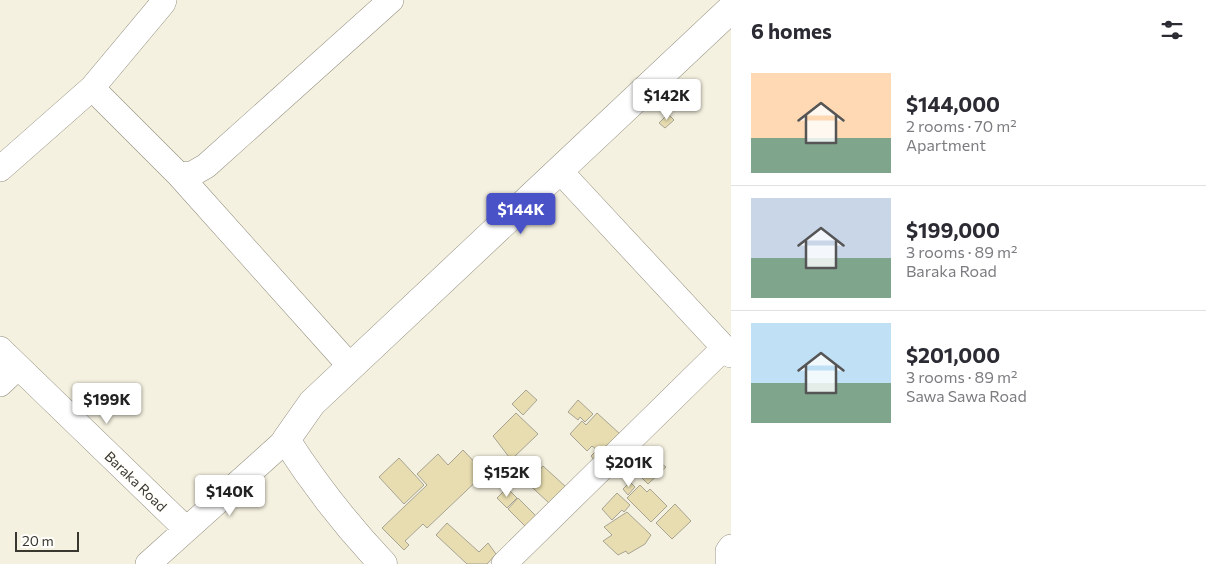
<!DOCTYPE html>
<meta charset="utf-8">
<style>
:root{--surface:#fff;--page:#f7f7f7;--text:#2b2b33;--muted:#7c7c81;--line:#e1e1e2;--accent:#4a52c8}
body{margin:0;font-family:Commissioner,sans-serif;background:var(--page);color:var(--text);height:100vh;display:flex;flex-direction:column;font-size:19px;white-space:nowrap}
*{box-sizing:border-box;margin:0}
p{font-size:16px;color:var(--muted)}
.icon{flex:none;width:28px;height:28px;fill:none;stroke:currentColor;stroke-width:2;stroke-linecap:round;stroke-linejoin:round}
.map{position:relative;flex:1;overflow:hidden}
.side{display:flex;flex-direction:column;background:var(--surface);width:475px}
.side>*{flex:none}
.scale{position:absolute;left:15px;bottom:12px;width:64px;box-sizing:border-box;padding-left:5px;border:2px solid #383730;border-top:0;font-size:14px;line-height:18px;white-space:nowrap;color:#383730;-webkit-text-stroke:4px #fffefa;paint-order:stroke}
.price{position:absolute;translate:-50% -42px;padding:0 11px;border-radius:5px;background:#fff;color:#222;font-size:16px;line-height:32px;filter:drop-shadow(0 1px 2px #0008)}
.price::after{content:'';position:absolute;left:50%;top:30px;width:15px;height:11px;margin-left:-8px;background:inherit;clip-path:polygon(0 0,100% 0,50% 100%)}
.price.active{background:var(--accent);color:#fff}
ul{padding:0;list-style:none}
li{display:flex;align-items:center;gap:15px;height:125px;padding:0 20px}
li+li{border-top:1px solid var(--line)}
li span{display:grid;place-items:center;flex:none;width:140px;height:100px;border-radius:0px;color:#555}
li>.icon{margin-inline-start:auto}
span .icon{width:60px;height:60px;fill:#fffc;stroke-width:1}
li b{font-size:21px}
h2{display:flex;justify-content:space-between;align-items:center;height:60px;padding:0 20px;font-size:21px}
main{display:flex;flex:1;min-height:0}
.map>svg:first-child{display:block}
.building{fill:#e8ddb0;stroke:#a7a393}
.lines{fill:none;stroke-linecap:round;stroke-linejoin:round}
.minor-casing{stroke:#938f80;stroke-width:26}
.tertiary-casing{stroke:#938f80;stroke-width:29}
.minor{stroke:#fff;stroke-width:25}
.tertiary{stroke:#fff;stroke-width:28}
.labels{text-anchor:middle;dominant-baseline:central;stroke-width:4.5;stroke-linejoin:round;paint-order:stroke}
.street-label{font-size:14px;fill:#383730;stroke:#fffefa}
</style>
<main>
<div class="map">
<svg width="731" height="564" viewBox="0 0 731 564">
<rect width="100%" height="100%" fill="#f5f1e0"/>
<path class="building" d="M 668,114 L 674,120 L 665,128 L 659,123 Z
M 526,390 L 537,400 L 523,415 L 512,404 Z
M 578,400 L 593,414 L 585,422 L 580,417 L 578,420 L 568,412 Z
M 516,413 L 538,434 L 513,458 L 511,456 L 509,457 L 493,436 Z
M 597,413 L 620,434 L 595,461 L 591,456 L 597,450 L 592,446 L 587,451 L 570,434 L 582,421 L 586,425 Z
M 463,450 L 485,473 L 427,528 L 423,524 L 405,541 L 409,545 L 404,550 L 382,528 L 427,485 L 417,474 L 438,454 L 448,465 Z
M 399,458 L 424,485 L 404,504 L 379,477 Z
M 654,458 L 666,467 L 648,484 L 639,475 Z
M 532,466 L 538,472 L 543,466 L 566,487 L 550,504 L 521,477 Z
M 630,482 L 635,487 L 628,495 L 623,489 Z
M 640,485 L 647,492 L 650,489 L 667,506 L 651,522 L 627,498 Z
M 507,488 L 517,498 L 507,508 L 497,498 Z
M 617,493 L 630,505 L 624,512 L 622,510 L 612,520 L 602,509 Z
M 518,498 L 536,516 L 526,527 L 508,509 Z
M 675,504 L 691,521 L 672,539 L 656,523 Z
M 627,512 L 651,535 L 645,544 L 628,554 L 626,551 L 618,555 L 603,541 L 612,535 L 604,527 Z
M 447,523 L 479,552 L 488,543 L 496,554 L 487,564 L 467,564 L 436,535 Z"/>
<g class="lines">
<g class="minor-casing">
<path id="minor" d="M 92,88 L 179,175 L 192,174 L 206,166 L 391,0
M 0,169 L 92,88 L 163,3 L 164,0
M 559,170 L 731,355
M 179,175 L 351,367
M 0,349 L 186,529
M 0,384 L 18,367
M 148,564 L 286,440
M 504,564 L 724,348
M 728,564 L 728,551 L 731,547"/>
</g>
<g class="tertiary-casing">
<path id="tertiary" d="M 383,564 C 347,526 315,485 286,440 L 312,403 L 731,9"/>
</g>
<use href="#minor" class="minor"/>
<use href="#tertiary" class="tertiary"/>
</g>
<g class="labels">
<g class="street-label">
<text transform="translate(136 481) rotate(44)">Baraka Road</text>
</g>
</g>
</svg>
<div class="scale">20 m</div>
<b class="price" style="left:667px;top:121px">$142K</b>
<b class="price active" style="left:521px;top:235px">$144K</b>
<b class="price" style="left:107px;top:425px">$199K</b>
<b class="price" style="left:629px;top:488px">$201K</b>
<b class="price" style="left:507px;top:498px">$152K</b>
<b class="price" style="left:230px;top:517px">$140K</b>
</div>
<section class="side">
<h2>6 homes<svg class="icon" aria-label="filters" viewBox="0 0 24 24"><path d="M4 7h16M4 17h16"/><circle cx="9" cy="7" r="2"/><circle cx="15" cy="17" r="2"/></svg></h2>
<ul>
<li><span style="background:linear-gradient(#ffd9b3 65%,#7fa58c 0)"><svg class="icon" aria-label="home" viewBox="0 0 24 24"><path d="M3 11l9-7 9 7M6 9v11h12V9"/></svg></span><div><b>$144,000</b><p>2 rooms · 70 m²</p><p>Apartment</p></div></li>
<li><span style="background:linear-gradient(#c9d6e8 60%,#7fa58c 0)"><svg class="icon" aria-label="home" viewBox="0 0 24 24"><path d="M3 11l9-7 9 7M6 9v11h12V9"/></svg></span><div><b>$199,000</b><p>3 rooms · 89 m²</p><p>Baraka Road</p></div></li>
<li><span style="background:linear-gradient(#bfe0f5 60%,#7fa58c 0)"><svg class="icon" aria-label="home" viewBox="0 0 24 24"><path d="M3 11l9-7 9 7M6 9v11h12V9"/></svg></span><div><b>$201,000</b><p>3 rooms · 89 m²</p><p>Sawa Sawa Road</p></div></li>
</ul>
</section>
</main>
